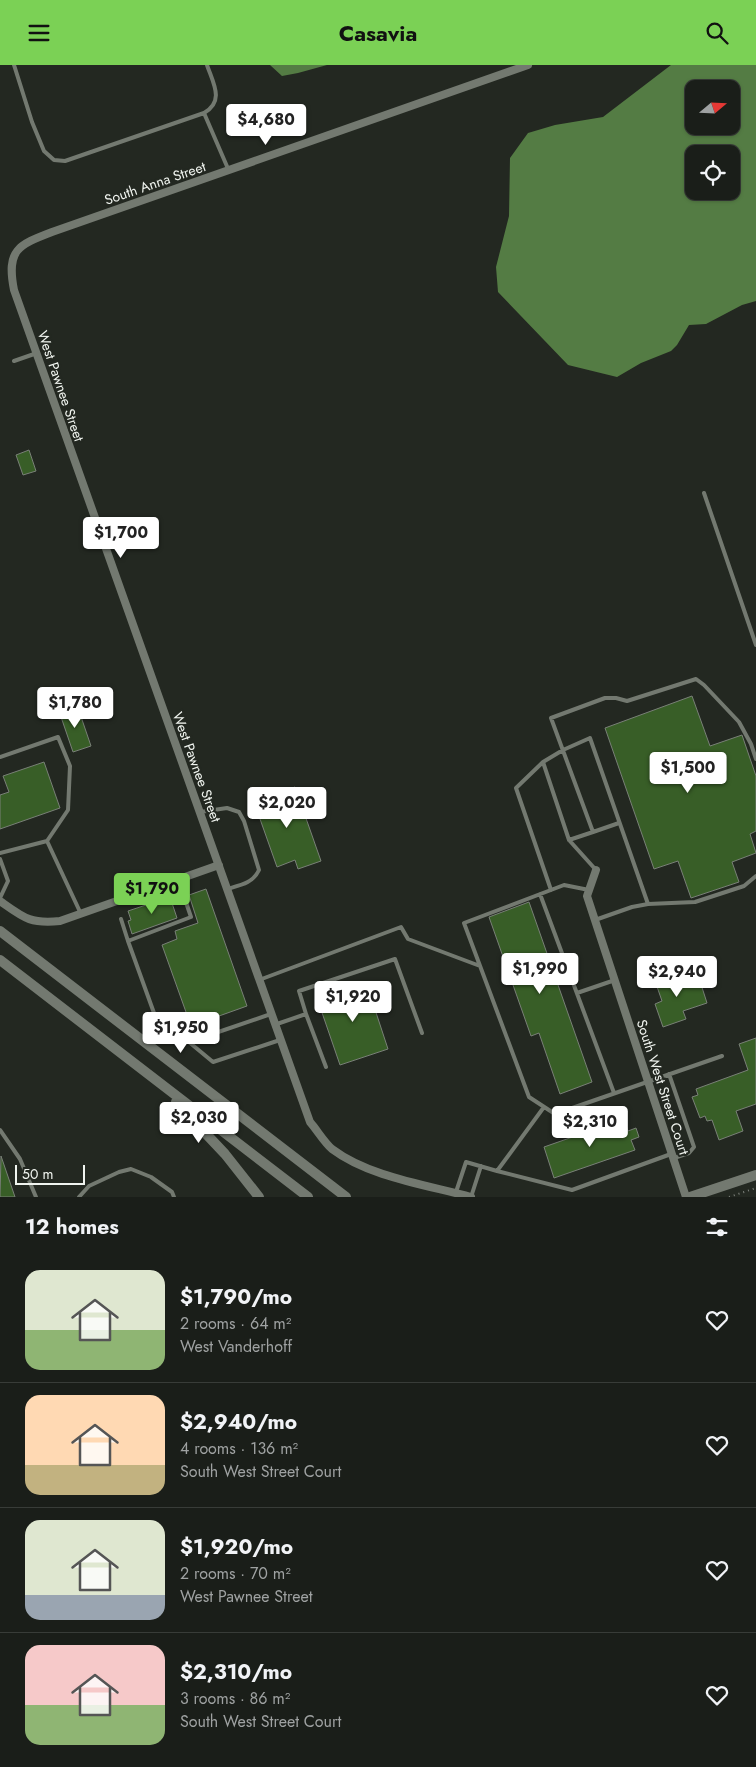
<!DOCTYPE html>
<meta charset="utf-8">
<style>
:root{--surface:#1a1e19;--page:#272b26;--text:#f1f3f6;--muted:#9fa2a2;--line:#383c38;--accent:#7bd155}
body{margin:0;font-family:Jost,sans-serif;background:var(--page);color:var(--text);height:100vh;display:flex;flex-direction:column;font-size:19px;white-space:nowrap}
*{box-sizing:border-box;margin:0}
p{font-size:16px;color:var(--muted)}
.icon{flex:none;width:28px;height:28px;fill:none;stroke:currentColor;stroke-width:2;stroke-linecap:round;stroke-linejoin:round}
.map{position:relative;height:1132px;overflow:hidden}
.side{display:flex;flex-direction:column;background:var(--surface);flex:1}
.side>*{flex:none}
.needle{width:32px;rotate:71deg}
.buttons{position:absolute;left:685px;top:15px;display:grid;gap:10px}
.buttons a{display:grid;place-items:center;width:55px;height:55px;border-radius:10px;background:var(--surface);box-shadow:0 1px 4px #0004,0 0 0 1px var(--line);font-size:25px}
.scale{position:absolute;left:15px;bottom:12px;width:70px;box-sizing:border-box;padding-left:5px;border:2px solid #f0f4ef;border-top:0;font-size:14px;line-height:18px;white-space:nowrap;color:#f0f4ef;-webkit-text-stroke:4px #232821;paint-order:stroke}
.price{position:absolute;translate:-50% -42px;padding:0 11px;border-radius:5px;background:#fff;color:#222;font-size:16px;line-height:32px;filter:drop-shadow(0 1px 2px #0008)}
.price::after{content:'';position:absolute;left:50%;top:30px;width:15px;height:11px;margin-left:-8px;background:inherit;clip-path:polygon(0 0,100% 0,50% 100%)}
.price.selected{background:var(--accent);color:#111}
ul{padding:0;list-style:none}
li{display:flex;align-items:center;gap:15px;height:125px;padding:0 25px}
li+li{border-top:1px solid var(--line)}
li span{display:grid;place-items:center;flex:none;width:140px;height:100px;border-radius:15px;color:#555}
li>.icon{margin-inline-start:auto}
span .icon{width:60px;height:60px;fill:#fffc;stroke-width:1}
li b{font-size:21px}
h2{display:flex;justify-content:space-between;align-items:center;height:60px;padding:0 25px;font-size:21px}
header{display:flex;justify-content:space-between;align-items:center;height:65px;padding:0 25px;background:var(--accent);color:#111;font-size:22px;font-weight:700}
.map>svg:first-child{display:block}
.water{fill:#547c44;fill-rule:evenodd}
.building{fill:#385e27;stroke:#798077}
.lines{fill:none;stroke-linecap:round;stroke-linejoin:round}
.path{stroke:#7f837d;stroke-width:2;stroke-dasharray:1 4;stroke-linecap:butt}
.lane{stroke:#737970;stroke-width:4}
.street{stroke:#737970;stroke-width:8}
.secondary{stroke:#737970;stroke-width:10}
.labels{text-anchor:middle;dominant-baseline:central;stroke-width:4.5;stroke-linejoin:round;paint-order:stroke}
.street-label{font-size:14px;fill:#f0f4ef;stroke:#232821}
</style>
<header><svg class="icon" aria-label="menu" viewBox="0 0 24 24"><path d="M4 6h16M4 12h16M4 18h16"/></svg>Casavia<svg class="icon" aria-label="search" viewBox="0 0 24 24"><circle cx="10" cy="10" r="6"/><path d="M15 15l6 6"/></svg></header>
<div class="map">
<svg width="756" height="1132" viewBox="0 0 756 1132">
<rect width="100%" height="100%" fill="#232821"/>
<path class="water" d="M 270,0 L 327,0 L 298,8 L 282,11 Z
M 671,0 L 756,0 L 756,236 L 742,240 L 706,259 L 689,260 L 677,280 L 671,286 L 641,298 L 617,312 L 568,300 L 498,227 L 496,202 L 509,151 L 510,93 L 528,68 L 555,60 L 603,52 ZM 694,24 L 731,24 L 731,61 L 694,61 ZM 694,89 L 731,89 L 731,126 L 694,126 Z"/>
<path class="building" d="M 29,385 L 36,406 L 23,410 L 16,390 Z
M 692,631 L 710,681 L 742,670 L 756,711 L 756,766 L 750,769 L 756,788 L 732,797 L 739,817 L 691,833 L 678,796 L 654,804 L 605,663 Z
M 77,640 L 91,681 L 73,687 L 59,646 Z
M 44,697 L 60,743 L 0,764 L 0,730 L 9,727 L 3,711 Z
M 295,722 L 321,796 L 298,804 L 295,795 L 277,802 L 254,737 Z
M 206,824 L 247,941 L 191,961 L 162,880 L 177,874 L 175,866 L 198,858 L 189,830 Z
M 170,832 L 177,853 L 132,869 L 128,856 L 131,855 L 128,846 Z
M 529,837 L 592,1017 L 560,1029 L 539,968 L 531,971 L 489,852 Z
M 675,906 L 680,919 L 699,913 L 707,938 L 683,946 L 686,954 L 663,962 L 655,939 L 662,936 L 654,913 Z
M 366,917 L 388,984 L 340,1000 L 317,933 Z
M 756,973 L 756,1039 L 736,1046 L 743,1066 L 719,1075 L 712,1055 L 707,1056 L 705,1051 L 700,1053 L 692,1032 L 698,1030 L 696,1024 L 748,1005 L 739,979 Z
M 624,1054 L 628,1066 L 636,1063 L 639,1072 L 631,1075 L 635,1085 L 554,1113 L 544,1082 Z
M 1,1091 L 15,1132 L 0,1132 Z"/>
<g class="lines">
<path class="path" d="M 729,1132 L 756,1123"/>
<path class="lane" d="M 14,0 L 32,57 L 44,86 L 54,95 L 65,96 L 204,48 C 225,36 213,18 207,0
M 204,48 L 229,106
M 14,296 L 37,288
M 704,428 L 756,580
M 0,692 L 58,672 L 70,701 L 68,745 L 47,776
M 543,697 L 516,723 L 551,825
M 200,747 L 227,743 L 239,747 L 244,756 L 259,805 C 253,818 241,820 227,824
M 619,758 L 593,767 L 551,653 L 605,633 L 616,633 L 627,636 L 696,614 L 704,620 L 739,657 L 751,679 L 756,694
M 569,775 L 593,767
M 0,788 L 47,776 L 81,849
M 0,794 L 8,816 L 0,833
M 178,814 L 191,852 L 128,876 L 154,948 L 213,997 L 280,975
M 589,825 L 564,820 L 464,858 L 529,1032 L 555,1049 L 722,991
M 540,829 L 614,1028
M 648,839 L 695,837 L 744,821 L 756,811
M 121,854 L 128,876
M 595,855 L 632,842 L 648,839 L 590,673 L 563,685 L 543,697 L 569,775 L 596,805
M 259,915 L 401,862 L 408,874 L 480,901
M 577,928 L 615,915
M 306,949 L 299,926 L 395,894 L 422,968
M 274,960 L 306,949 L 326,1002
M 189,977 L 271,949
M 669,1009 L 694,1082 L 689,1088 L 674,1093
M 0,1065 L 20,1094 L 36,1132
M 497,1106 L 572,1125 L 671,1089
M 456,1127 L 466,1097 L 497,1106 L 544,1042
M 79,1132 L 89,1121 L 119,1107 L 131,1104 L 151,1112 L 172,1127 L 174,1132
M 471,1132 L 481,1101"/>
<path class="street" d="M 596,805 L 587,831 L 686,1132
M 0,836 C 24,853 30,859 60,856 L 219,800
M 471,1132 C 427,1120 369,1112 332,1084 C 324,1077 317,1065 310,1057 L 14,225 C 6,185 18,180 52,167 L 528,0"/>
<path class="secondary" d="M 0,866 L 346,1132
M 0,895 L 308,1132
M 176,1037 L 225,1089 L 259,1132
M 690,1132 L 756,1110"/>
</g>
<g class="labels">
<g class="street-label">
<text transform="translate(155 118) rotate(-19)">South Anna Street</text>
<text transform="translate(61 321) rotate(71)">West Pawnee Street</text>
<text transform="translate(197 702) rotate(70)">West Pawnee Street</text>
<text transform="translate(663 1022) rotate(72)">South West Street Court</text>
</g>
</g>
</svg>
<div class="buttons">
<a><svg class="needle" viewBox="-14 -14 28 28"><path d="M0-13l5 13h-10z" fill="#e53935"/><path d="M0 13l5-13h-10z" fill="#9fa2a2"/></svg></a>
<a><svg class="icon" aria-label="locate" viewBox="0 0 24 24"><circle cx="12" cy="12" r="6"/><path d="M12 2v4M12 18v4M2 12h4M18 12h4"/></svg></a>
</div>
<div class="scale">50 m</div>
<b class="price" style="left:266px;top:81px">$4,680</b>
<b class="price" style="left:121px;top:494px">$1,700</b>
<b class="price" style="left:75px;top:664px">$1,780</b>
<b class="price" style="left:688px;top:729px">$1,500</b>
<b class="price" style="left:287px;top:764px">$2,020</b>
<b class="price selected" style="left:152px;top:850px">$1,790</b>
<b class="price" style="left:540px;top:930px">$1,990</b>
<b class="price" style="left:677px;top:933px">$2,940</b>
<b class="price" style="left:353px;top:958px">$1,920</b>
<b class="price" style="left:181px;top:989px">$1,950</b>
<b class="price" style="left:199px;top:1079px">$2,030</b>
<b class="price" style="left:590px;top:1083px">$2,310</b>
</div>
<section class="side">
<h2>12 homes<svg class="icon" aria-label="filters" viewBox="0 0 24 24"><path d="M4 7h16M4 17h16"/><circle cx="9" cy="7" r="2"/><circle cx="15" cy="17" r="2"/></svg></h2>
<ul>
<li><span style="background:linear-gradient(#dfe7d0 60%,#8fb573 0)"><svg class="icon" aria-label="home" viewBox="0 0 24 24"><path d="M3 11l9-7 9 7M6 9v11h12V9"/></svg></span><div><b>$1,790/mo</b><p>2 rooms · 64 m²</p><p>West Vanderhoff</p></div><svg class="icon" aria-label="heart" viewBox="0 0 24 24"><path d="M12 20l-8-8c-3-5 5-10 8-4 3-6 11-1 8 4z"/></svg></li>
<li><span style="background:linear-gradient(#ffd9b3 70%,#c2b280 0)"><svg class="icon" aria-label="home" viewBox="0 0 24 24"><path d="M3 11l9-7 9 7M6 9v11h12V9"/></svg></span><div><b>$2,940/mo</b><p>4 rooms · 136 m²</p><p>South West Street Court</p></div><svg class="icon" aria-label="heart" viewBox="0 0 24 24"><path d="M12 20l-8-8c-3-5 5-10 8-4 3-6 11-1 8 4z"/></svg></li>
<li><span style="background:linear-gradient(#dfe7d0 75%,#9aa5b1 0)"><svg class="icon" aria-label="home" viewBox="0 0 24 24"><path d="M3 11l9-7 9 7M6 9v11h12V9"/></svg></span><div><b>$1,920/mo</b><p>2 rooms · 70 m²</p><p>West Pawnee Street</p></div><svg class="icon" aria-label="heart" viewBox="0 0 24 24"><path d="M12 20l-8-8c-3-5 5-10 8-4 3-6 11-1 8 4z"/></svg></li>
<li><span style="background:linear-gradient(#f6c9c9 60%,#8fb573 0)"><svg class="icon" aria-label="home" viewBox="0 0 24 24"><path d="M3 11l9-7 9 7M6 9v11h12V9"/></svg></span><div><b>$2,310/mo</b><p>3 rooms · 86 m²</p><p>South West Street Court</p></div><svg class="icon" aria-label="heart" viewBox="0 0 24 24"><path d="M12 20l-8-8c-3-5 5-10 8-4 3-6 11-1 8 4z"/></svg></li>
</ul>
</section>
